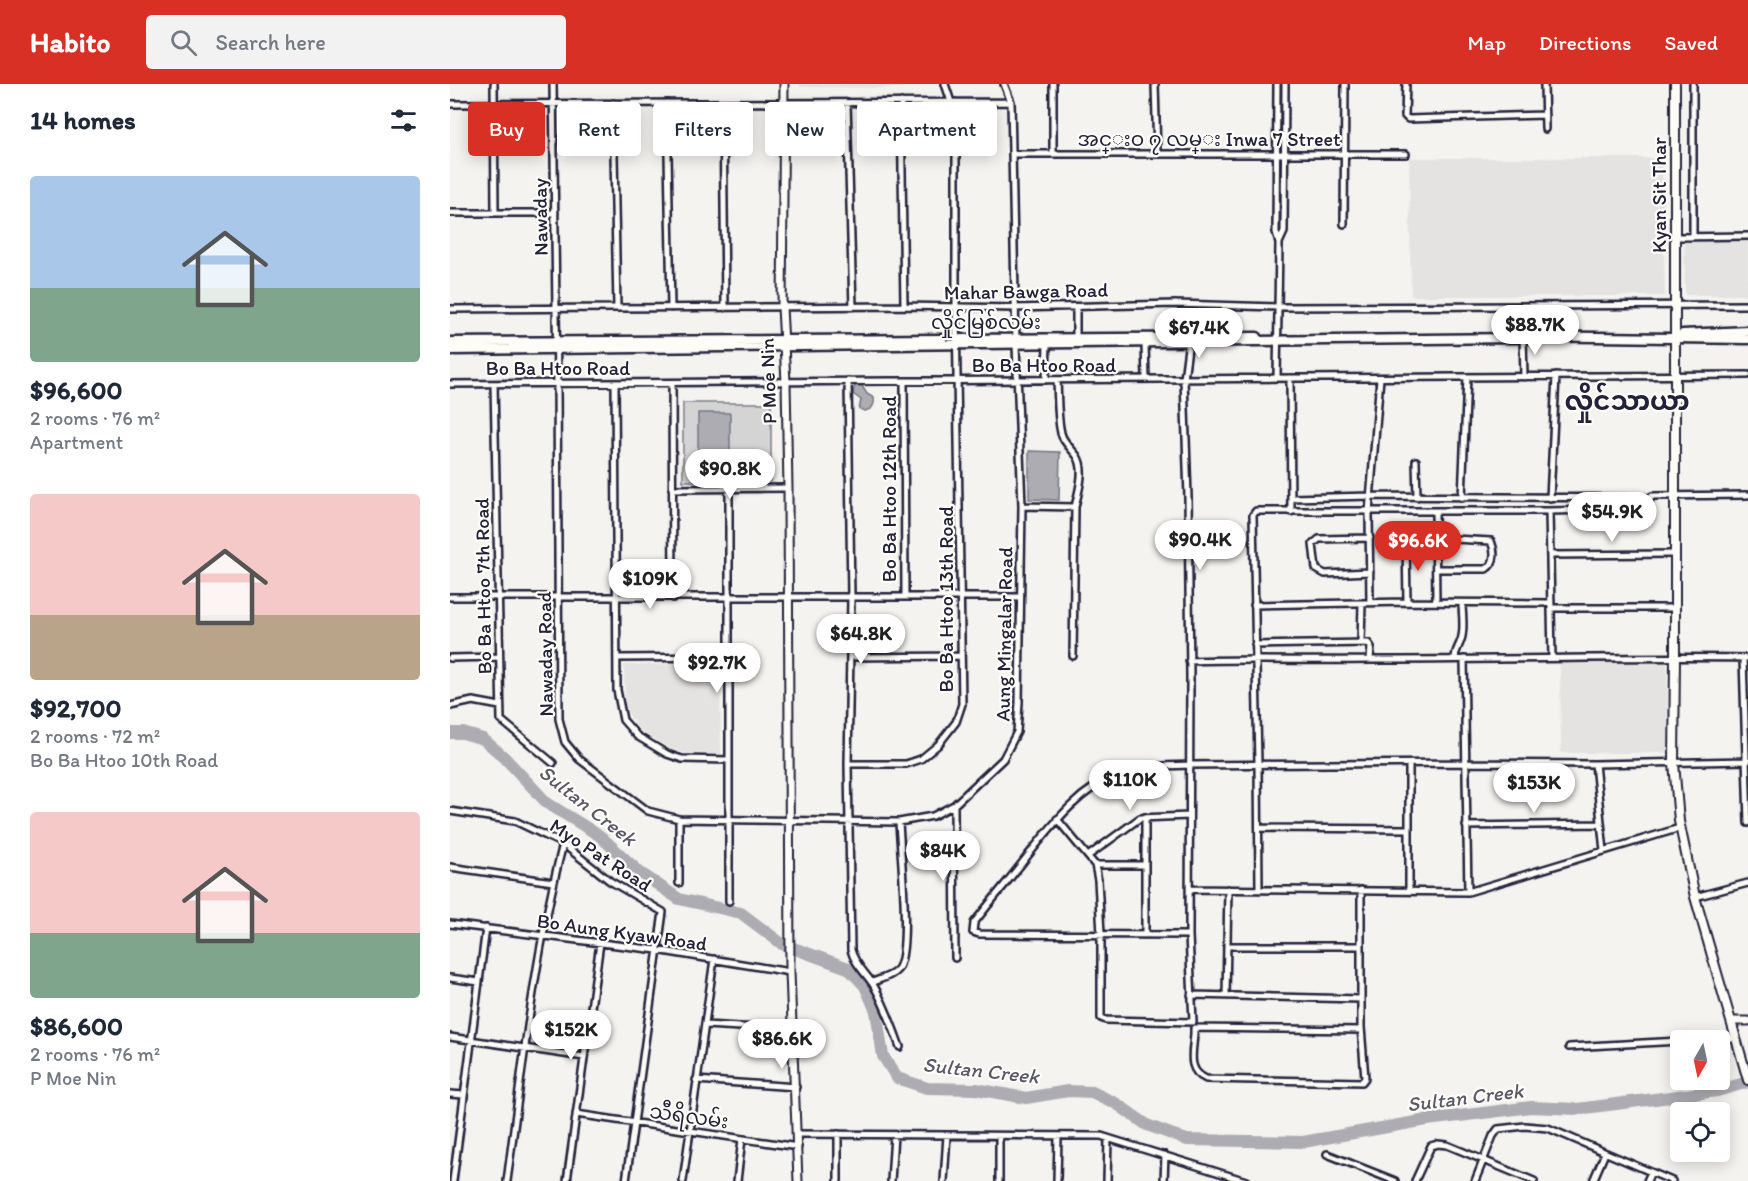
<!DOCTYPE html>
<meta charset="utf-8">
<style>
:root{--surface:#fff;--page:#f2f2f3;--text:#1f2937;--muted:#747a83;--accent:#d93025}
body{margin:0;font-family:Itim,"Noto Sans Myanmar",sans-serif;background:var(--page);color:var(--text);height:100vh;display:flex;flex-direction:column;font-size:22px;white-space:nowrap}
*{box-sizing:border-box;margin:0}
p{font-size:20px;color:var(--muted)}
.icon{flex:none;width:33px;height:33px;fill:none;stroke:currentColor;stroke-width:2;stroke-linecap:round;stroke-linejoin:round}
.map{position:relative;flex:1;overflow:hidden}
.details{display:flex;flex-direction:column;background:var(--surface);width:450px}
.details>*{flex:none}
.banner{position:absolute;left:18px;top:18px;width:570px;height:54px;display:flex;gap:12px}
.needle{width:39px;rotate:189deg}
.buttons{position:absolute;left:1220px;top:946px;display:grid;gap:12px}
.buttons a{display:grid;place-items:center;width:60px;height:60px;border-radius:6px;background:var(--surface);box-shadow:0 3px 15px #0003;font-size:30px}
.price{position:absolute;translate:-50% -51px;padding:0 14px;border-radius:21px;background:#fff;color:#222;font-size:20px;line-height:39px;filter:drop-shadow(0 2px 3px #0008)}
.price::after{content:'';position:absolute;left:50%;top:36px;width:18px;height:14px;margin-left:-9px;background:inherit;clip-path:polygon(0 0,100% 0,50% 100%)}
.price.current{background:var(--accent);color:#fff}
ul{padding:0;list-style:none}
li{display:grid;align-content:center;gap:12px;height:318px;padding:0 30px}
li span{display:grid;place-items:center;height:186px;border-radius:6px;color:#555}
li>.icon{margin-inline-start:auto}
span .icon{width:108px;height:108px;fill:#fffc;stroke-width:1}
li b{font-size:26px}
h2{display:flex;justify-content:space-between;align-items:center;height:72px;padding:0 30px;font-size:26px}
.tag{padding:0 21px;border-radius:6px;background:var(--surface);box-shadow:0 3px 15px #0003;font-size:21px;line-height:54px}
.tag.current{background:var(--accent);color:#fff}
header{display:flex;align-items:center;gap:36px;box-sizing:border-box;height:84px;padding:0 30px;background:var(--accent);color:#fff}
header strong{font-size:28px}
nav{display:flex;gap:33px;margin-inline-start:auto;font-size:21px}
.search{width:420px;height:54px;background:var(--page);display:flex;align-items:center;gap:15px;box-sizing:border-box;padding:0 21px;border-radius:6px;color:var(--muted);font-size:22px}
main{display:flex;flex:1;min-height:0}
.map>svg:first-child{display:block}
.built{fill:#e4e3e2}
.green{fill:#d5d4d5;stroke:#7c7b88;stroke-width:1.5}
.water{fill:#acacb2;stroke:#757582;stroke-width:1.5}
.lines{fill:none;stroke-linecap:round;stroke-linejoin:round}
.river{stroke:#acacb2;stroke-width:12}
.minor-casing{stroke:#22223b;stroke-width:10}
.tertiary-casing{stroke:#22223b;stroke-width:11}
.secondary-casing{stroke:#22223b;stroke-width:12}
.primary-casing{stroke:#22223b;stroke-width:13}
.minor{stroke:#fdfcf7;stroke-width:5}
.tertiary{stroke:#fdfcf7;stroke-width:7}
.secondary{stroke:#fdfcf7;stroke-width:8}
.primary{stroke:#fdfcf7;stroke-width:8}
.labels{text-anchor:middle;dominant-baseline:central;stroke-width:4.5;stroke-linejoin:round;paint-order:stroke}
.street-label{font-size:20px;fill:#22223b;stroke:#fdfcf7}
.water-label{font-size:21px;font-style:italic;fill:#59596b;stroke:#fdfcf7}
.district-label{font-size:26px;font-weight:bold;fill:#22223b;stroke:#fdfcf7}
</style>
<header>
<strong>Habito</strong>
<div class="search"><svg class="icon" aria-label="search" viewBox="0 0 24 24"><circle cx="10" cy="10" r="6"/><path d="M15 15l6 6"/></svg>Search here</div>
<nav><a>Map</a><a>Directions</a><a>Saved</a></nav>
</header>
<main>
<section class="details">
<h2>14 homes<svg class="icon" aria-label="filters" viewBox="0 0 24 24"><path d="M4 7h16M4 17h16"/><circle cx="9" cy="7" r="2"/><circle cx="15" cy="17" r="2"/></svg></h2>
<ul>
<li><span style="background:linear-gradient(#a9c7e8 60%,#7fa58c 0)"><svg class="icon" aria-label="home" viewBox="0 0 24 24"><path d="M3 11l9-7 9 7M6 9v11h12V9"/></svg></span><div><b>$96,600</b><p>2 rooms · 76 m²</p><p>Apartment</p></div></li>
<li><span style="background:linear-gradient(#f6c9c9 65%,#b9a48a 0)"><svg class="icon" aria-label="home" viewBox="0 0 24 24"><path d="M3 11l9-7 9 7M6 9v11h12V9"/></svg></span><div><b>$92,700</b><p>2 rooms · 72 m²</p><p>Bo Ba Htoo 10th Road</p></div></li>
<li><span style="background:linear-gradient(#f6c9c9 65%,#7fa58c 0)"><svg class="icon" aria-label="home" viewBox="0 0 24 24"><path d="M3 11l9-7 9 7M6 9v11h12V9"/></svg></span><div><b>$86,600</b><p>2 rooms · 76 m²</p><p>P Moe Nin</p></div></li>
</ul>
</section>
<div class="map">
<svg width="1298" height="1097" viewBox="0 0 1298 1097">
<rect width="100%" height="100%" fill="#f4f3ef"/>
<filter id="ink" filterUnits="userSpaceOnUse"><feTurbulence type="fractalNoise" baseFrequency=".0167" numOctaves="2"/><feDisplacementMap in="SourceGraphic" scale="12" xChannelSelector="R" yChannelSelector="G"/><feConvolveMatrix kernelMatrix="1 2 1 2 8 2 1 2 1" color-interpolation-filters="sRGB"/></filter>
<g filter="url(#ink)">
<path class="built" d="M 350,0 L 453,0 L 453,4 L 350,3 Z
M 959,74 L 1212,74 L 1215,212 L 961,212 Z
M 1298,152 L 1298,211 L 1235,211 L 1234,153 Z
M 1217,578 L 1218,669 L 1111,669 L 1110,579 Z
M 270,579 L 271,670 L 236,669 L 220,665 L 191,647 L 180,633 L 175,621 L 174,581 Z"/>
<path class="green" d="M 233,319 L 321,319 L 321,397 L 233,397 Z"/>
<path class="water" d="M 405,301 L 412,302 L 417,310 L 424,314 C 425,322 422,325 415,327 L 409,325 L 411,316 L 403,310 Z
M 248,329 L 280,329 L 280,370 L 248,369 Z
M 579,367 L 610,368 L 609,416 L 579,415 Z"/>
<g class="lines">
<path class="river" d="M 0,649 L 13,649 L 33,655 L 54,673 L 97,719 L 150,752 L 189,788 L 229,815 L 291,829 L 332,860 L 398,884 L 415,902 L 426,927 L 433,972 L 447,994 L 477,1004 L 526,1005 L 576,1014 L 618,1007 L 642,1008 L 667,1020 L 697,1041 L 737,1056 L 853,1058 L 977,1036 L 1081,1023 L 1127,1025 L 1267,1007 L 1298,998"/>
<g class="minor-casing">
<path id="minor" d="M 44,0 L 45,128
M 103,0 L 107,299 L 109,635 L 115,658 L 129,675 L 198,727 L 229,735 L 449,738 L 483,732 L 504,721 L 553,675 L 567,648 L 569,619 L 572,422 L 566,260 L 561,18 L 554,0
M 495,0 L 501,18
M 603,0 L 603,70
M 705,0 L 707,70
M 827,0 L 826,148 L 829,159 L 827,294
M 956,0 L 955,32 L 958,35 L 1095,31
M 1094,0 L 1095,45
M 1243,0 L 1243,153
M 451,18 L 454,222
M 163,19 L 167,224
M 217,19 L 221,224
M 273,19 L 275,224
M 397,19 L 403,223
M 0,20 L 561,18
M 562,70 L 956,70
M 0,129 L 105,129
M 894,140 L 895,0
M 1226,153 L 1298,152
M 829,159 L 834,148 L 835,0
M 626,223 L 626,254
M 0,225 L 454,222 L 565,224 L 725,220 L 827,223 L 1298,221
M 1073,252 L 1074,293
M 695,260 L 696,295
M 840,294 L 841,428
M 596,296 L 597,259
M 607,296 C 608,313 607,332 611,349 C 613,358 621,364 627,372 C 636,385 628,409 625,423
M 398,297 L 401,513 L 398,680 L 401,866 C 405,881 416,889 424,902 C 435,921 442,941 450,963
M 454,297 L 455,513
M 165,299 L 167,606 L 173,636 L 187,652 L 217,670 L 232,675 L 279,676
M 222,299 L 223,514
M 0,300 L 1298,291
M 44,300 L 51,636 L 103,679
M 966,377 L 967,413
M 279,404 L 279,817
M 222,405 L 338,404
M 841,414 L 921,412 L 1200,414
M 1012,414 L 1017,293
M 1100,414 L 1106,292
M 572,422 L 625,423 L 623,572
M 985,427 L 986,518
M 1099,427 L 1102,574
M 920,454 L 869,455 L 863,460 L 866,485 L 875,490 L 920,488
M 985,454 L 1041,457 C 1045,467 1046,479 1036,485 L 986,485
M 956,457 L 957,518
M 1100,471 L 1225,470
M 0,513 L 570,513
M 920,519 L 919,428 L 930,294
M 804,521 L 957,518 L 1101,519
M 1101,524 L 1225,524
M 911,559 L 912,519
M 805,561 L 918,559 L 921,563 L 920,576
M 400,573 L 511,572
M 0,574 L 49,573
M 168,574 L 279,573
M 1293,574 L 1298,739
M 1005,575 C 1005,566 1009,563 1011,556 C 1015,545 1012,530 1012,519
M 1014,575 L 1018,808
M 739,577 C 800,575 860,577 921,576 C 1047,576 1172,572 1298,574
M 0,622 L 23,617 L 50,622
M 398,680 L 456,680 L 471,675 L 488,661 L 506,638 L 512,620 L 506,224 L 506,18
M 959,680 L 959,806
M 1145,680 L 1154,767
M 504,721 L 505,874
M 0,727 L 65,737 L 113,760 L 160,797 L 213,828 L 176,1097
M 607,735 L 645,781 L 648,796 L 651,850 L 651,934 L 656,936 L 743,938 L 739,851 L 740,593 L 738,413 L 734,295 L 739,256
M 1016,742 L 1151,740
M 809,744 L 959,745
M 638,772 L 690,734 L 739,732
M 645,781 L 695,781
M 0,783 L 103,798
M 229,799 L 229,735
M 739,805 L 1018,808 L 1230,744
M 809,806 L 808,680 L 803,431 L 806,427 L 1099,427 L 1195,425 L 1202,412 L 1298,411
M 911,806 L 911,943 L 915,994 L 912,998 L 756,995 C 734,985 745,964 744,944 L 911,946
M 1245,813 L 1298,799
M 0,840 L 207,866 L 340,888
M 695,850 L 695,733
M 739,851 L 529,850 L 523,848 L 524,839 C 541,817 559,796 576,774 C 603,740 629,705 671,689 C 692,681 717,682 739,681 L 1015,679 L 1145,680 L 1298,677
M 777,862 L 911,862
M 0,894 L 29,898
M 422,898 C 430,895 441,893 447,886 C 462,871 450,764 449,738
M 741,911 L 911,915
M 776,912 L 778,805
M 255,941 L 343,946
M 0,953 L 134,973
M 1230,957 L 1286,954
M 1119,963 L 1230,957
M 246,996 L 346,1003
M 0,1010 L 14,1011
M 126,1030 L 348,1063
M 347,1050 L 651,1052 L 796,1097
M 388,1050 L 388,1097
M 877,1070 L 945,1097
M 3,1097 L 36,844
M 57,1097 C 72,986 85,868 113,760
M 117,1097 L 150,859
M 233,1097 L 264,875
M 287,1097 L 292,1055
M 441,1097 L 444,1051
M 494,1097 L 497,1051
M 549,1097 L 549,1052
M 607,1097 L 608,1052
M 657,1097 L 658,1054
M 714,1097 L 715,1071
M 965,1097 L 981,1062 L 988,1060 L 997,1061 L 1084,1097
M 1025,1097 L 1043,1052 L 1048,1045 L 1075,1042 L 1098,1044 L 1222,1097
M 1143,1097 L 1155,1069
M 1197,1097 L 1201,1088"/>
</g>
<g class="tertiary-casing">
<path id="tertiary" d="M 334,0 L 332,223 L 336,298 L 338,404 L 340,888 L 348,1097
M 1281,937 L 1298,937"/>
</g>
<g class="secondary-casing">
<path id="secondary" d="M 1225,0 L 1225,573 L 1224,679 L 1229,737 L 1245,813 L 1298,996"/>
</g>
<g class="primary-casing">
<path id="primary" d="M 1233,250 L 1298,247
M 511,255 L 807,253
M 0,258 L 492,255
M 0,266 L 1067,254 L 1071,252 L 1298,255"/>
</g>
<use href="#minor" class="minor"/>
<use href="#tertiary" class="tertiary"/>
<use href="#secondary" class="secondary"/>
<use href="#primary" class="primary"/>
</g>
</g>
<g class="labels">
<g class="street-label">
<text x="759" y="55">အင္းဝ ၇ လမ္း Inwa 7 Street</text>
<text transform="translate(1209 111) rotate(-90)">Kyan Sit Thar</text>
<text transform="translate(90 133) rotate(-91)">Nawaday</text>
<text transform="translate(576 207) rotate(-1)">Mahar Bawga Road</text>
<text x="536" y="238">လှိုင်မြစ်လမ်း</text>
<text x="594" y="281">Bo Ba Htoo Road</text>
<text x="108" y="284">Bo Ba Htoo Road</text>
<text transform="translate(318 297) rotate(-92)">P Moe Nin</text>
<text transform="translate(439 405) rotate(-90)">Bo Ba Htoo 12th Road</text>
<text transform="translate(33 502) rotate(-91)">Bo Ba Htoo 7th Road</text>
<text transform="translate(496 515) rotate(-90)">Bo Ba Htoo 13th Road</text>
<text transform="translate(554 550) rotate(-89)">Aung Mingalar Road</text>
<text transform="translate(95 570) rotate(-91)">Nawaday Road</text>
<text transform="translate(151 771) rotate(33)">Myo Pat Road</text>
<text transform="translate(172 848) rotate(8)">Bo Aung Kyaw Road</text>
<text transform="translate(239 1032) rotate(8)">သီရိလမ်း</text>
</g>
<g class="water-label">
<text transform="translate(138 721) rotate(38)">Sultan Creek</text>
<text transform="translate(531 986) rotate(6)">Sultan Creek</text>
<text transform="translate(1015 1013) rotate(-7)">Sultan Creek</text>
</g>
<g class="district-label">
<text x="1177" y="317">လှိုင်သာယာ</text>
</g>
</g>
</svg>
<div class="buttons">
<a><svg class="needle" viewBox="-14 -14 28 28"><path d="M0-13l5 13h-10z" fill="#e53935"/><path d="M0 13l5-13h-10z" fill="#747a83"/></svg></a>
<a><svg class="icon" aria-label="locate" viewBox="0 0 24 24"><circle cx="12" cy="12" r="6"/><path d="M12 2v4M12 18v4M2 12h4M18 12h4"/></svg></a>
</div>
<b class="price" style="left:1085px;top:272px">$88.7K</b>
<b class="price" style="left:749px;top:275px">$67.4K</b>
<b class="price" style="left:280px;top:416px">$90.8K</b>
<b class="price" style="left:1162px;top:459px">$54.9K</b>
<b class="price" style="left:750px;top:487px">$90.4K</b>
<b class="price current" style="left:968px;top:488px">$96.6K</b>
<b class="price" style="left:200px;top:526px">$109K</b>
<b class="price" style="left:411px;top:581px">$64.8K</b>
<b class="price" style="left:267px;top:610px">$92.7K</b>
<b class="price" style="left:680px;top:727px">$110K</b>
<b class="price" style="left:1084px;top:730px">$153K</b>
<b class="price" style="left:493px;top:798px">$84K</b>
<b class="price" style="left:121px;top:977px">$152K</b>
<b class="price" style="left:332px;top:986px">$86.6K</b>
<div class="banner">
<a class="tag current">Buy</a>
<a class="tag">Rent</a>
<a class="tag">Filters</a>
<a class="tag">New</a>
<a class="tag">Apartment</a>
</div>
</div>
</main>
